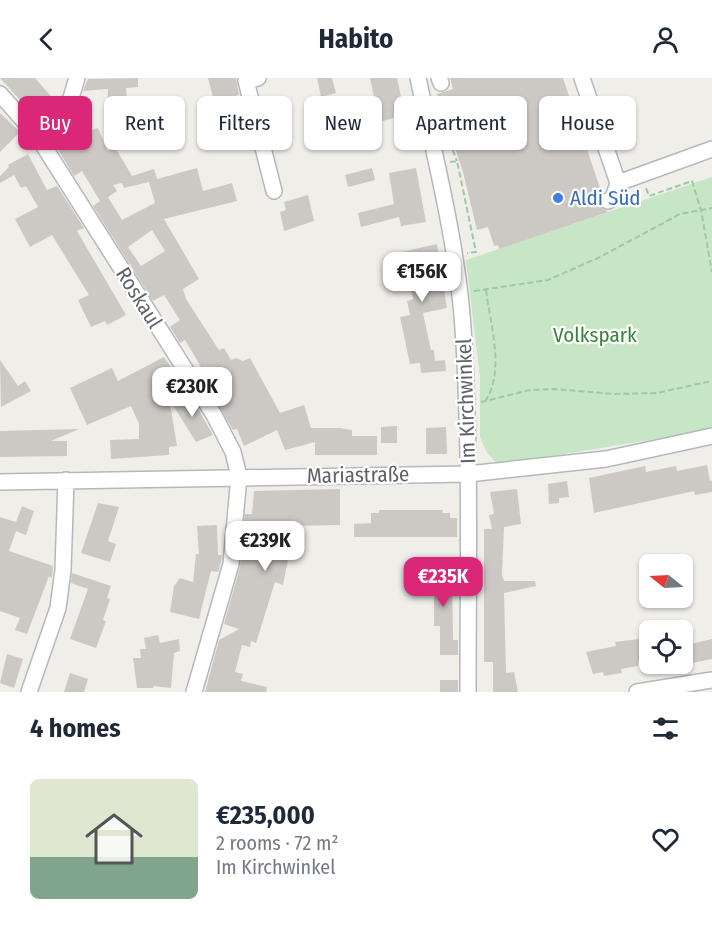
<!DOCTYPE html>
<meta charset="utf-8">
<style>
:root{--surface:#fff;--page:#f2f2f3;--text:#1f2937;--muted:#747a83;--accent:#db2777}
body{margin:0;font-family:"Fira Sans Condensed",sans-serif;background:var(--page);color:var(--text);height:100vh;display:flex;flex-direction:column;font-size:22px;white-space:nowrap}
*{box-sizing:border-box;margin:0}
p{font-size:20px;color:var(--muted)}
.icon{flex:none;width:33px;height:33px;fill:none;stroke:currentColor;stroke-width:2;stroke-linecap:round;stroke-linejoin:round}
.map{position:relative;height:614px;overflow:hidden}
.details{display:flex;flex-direction:column;background:var(--surface);flex:1}
.details>*{flex:none}
.top-card{position:absolute;left:18px;top:18px;width:676px;height:54px;display:flex;gap:12px}
.needle{width:39px;rotate:288deg}
.tools{position:absolute;left:639px;top:476px;display:grid;gap:12px}
.tools a{display:grid;place-items:center;width:54px;height:54px;border-radius:9px;background:var(--surface);box-shadow:0 2px 4px #0004;font-size:30px}
.price{position:absolute;translate:-50% -51px;padding:0 14px;border-radius:12px;background:#fff;color:#222;font-size:20px;line-height:39px;filter:drop-shadow(0 2px 3px #0008)}
.price::after{content:'';position:absolute;left:50%;top:36px;width:18px;height:14px;margin-left:-9px;background:inherit;clip-path:polygon(0 0,100% 0,50% 100%)}
.price.on{background:var(--accent);color:#fff}
ul{padding:0;list-style:none}
li{display:flex;align-items:center;gap:18px;height:150px;padding:0 30px}
li span{display:grid;place-items:center;flex:none;width:168px;height:120px;border-radius:9px;color:#555}
li>.icon{margin-inline-start:auto}
span .icon{width:72px;height:72px;fill:#fffc;stroke-width:1}
li b{font-size:26px}
h2{display:flex;justify-content:space-between;align-items:center;height:72px;padding:0 30px;font-size:26px}
.tag{padding:0 21px;border-radius:9px;background:var(--surface);box-shadow:0 2px 4px #0004;font-size:21px;line-height:54px}
.tag.on{background:var(--accent);color:#fff}
header{display:flex;justify-content:space-between;align-items:center;height:78px;padding:0 30px;background:var(--surface);font-size:27px;font-weight:700}
.map>svg:first-child{display:block}
.green{fill:#c7e6c6}
.building{fill:#ccc9c4;fill-rule:evenodd}
.lines{fill:none;stroke-linecap:round;stroke-linejoin:round}
.minor-casing{stroke:#b5b8bb;stroke-width:18}
.path{stroke:#9fc8a8;stroke-width:2;stroke-dasharray:6 3;stroke-linecap:butt}
.minor{stroke:#fff;stroke-width:15}
.shop-dot{fill:#3f7fe0;stroke:#fff;stroke-width:2}
.labels{text-anchor:middle;dominant-baseline:central;stroke-width:4.5;stroke-linejoin:round;paint-order:stroke}
.shop-label{font-size:21px;fill:#366cbe;stroke:#fff;text-anchor:start}
.street-label{font-size:21px;fill:#5f6367;stroke:#fff}
.park-label{font-size:21px;fill:#398439;stroke:#fff}
</style>
<header><svg class="icon" aria-label="back" viewBox="0 0 24 24"><path d="M15 5l-7 7 7 7"/></svg>Habito<svg class="icon" aria-label="person" viewBox="0 0 24 24"><circle cx="12" cy="8" r="4"/><path d="M4 21q1-7 8-7t8 7"/></svg></header>
<div class="map">
<svg width="712" height="614" viewBox="0 0 712 614">
<rect width="100%" height="100%" fill="#f0eee8"/>
<path class="green" d="M 712,99 L 712,349 L 680,357 L 498,387 L 486,373 L 480,359 L 480,299 L 466,182 Z"/>
<path class="building" d="M 0,0 L 35,0 L 57,25 L 40,44 Z
M 138,0 L 138,9 L 126,10 L 127,21 L 137,18 L 148,51 L 130,56 L 124,30 L 107,35 L 108,11 L 83,13 L 88,1 Z
M 208,0 L 236,0 L 239,17 L 214,23 Z
M 317,0 L 332,0 L 336,15 L 321,19 Z
M 370,0 L 397,0 L 405,37 L 379,44 Z
M 450,0 L 563,0 L 602,116 L 599,127 L 608,134 L 499,171 L 498,167 L 494,168 L 488,149 L 477,152 L 463,94 L 437,16 L 453,11 Z
M 353,22 L 358,49 L 345,53 L 339,25 Z
M 0,35 L 20,54 L 0,74 Z
M 98,50 L 108,73 L 115,69 L 132,98 L 154,91 L 157,101 L 197,90 L 203,113 L 232,105 L 237,123 L 164,141 L 199,201 L 183,211 L 186,221 L 219,272 L 224,270 L 231,282 L 236,280 L 243,283 L 250,280 L 280,335 L 304,327 L 311,350 L 340,350 L 352,352 L 352,358 L 377,358 L 377,377 L 315,377 L 315,364 L 285,372 L 277,352 L 244,368 L 237,351 L 233,352 L 196,291 L 201,289 L 185,262 L 180,265 L 170,249 L 180,242 L 164,217 L 153,223 L 93,128 L 100,123 L 82,93 L 74,98 L 54,65 L 58,62 L 56,59 L 69,52 L 73,60 L 88,51 L 89,53 ZM 149,104 L 155,125 L 122,142 L 108,119 L 117,113 L 113,107 L 122,105 L 124,110 ZM 152,152 L 165,173 L 141,188 L 128,169 Z
M 28,76 L 47,112 L 57,108 L 84,150 L 77,153 L 126,237 L 107,247 L 105,243 L 91,249 L 78,222 L 89,217 L 52,157 L 30,169 L 15,141 L 38,129 L 26,108 L 21,110 L 14,97 L 0,105 L 0,98 L 9,89 L 8,87 Z
M 372,90 L 375,102 L 348,109 L 345,97 Z
M 416,90 L 426,144 L 401,148 L 399,139 L 361,149 L 358,135 L 394,126 L 389,95 Z
M 308,117 L 314,143 L 284,153 L 280,134 L 286,132 L 284,124 Z
M 437,166 L 447,230 L 423,235 L 431,272 L 434,272 L 435,283 L 445,282 L 446,293 L 421,295 L 420,285 L 410,286 L 400,239 L 410,237 L 407,223 L 413,221 L 408,198 L 400,201 L 393,176 Z
M 164,279 L 174,294 L 153,305 L 165,328 L 170,325 L 177,368 L 169,369 L 169,377 L 111,381 L 110,362 L 139,361 L 139,346 L 131,328 L 87,347 L 70,310 L 112,290 L 118,303 Z
M 0,282 L 18,308 L 25,303 L 31,313 L 1,329 Z
M 189,315 L 213,357 L 196,364 L 171,324 Z
M 397,348 L 397,365 L 381,365 L 381,349 Z
M 446,349 L 447,376 L 426,376 L 426,350 Z
M 79,351 L 51,363 L 67,363 L 67,378 L 0,379 L 0,353 Z
M 707,387 L 710,403 L 712,402 L 712,414 L 695,417 L 694,413 L 594,435 L 589,400 L 645,388 L 646,394 L 676,388 L 677,393 Z
M 567,403 L 569,419 L 559,420 L 559,425 L 549,426 L 548,406 Z
M 340,411 L 340,447 L 284,448 L 284,476 L 289,476 L 283,507 L 275,504 L 256,565 L 251,563 L 250,569 L 242,567 L 235,594 L 243,596 L 241,603 L 267,609 L 266,614 L 205,614 L 219,562 L 239,551 L 224,546 L 240,489 L 245,436 L 252,436 L 254,413 Z
M 517,411 L 521,446 L 504,449 L 502,497 L 504,503 L 535,503 L 536,508 L 504,515 L 506,595 L 514,594 L 518,614 L 493,614 L 493,584 L 484,584 L 484,451 L 492,451 L 489,437 L 494,436 L 490,414 Z
M 98,425 L 119,429 L 108,463 L 116,466 L 110,484 L 81,475 Z
M 22,428 L 34,433 L 26,457 L 16,453 L 9,473 L 53,488 L 52,500 L 49,498 L 27,556 L 15,552 L 20,540 L 0,533 L 0,439 L 16,444 Z
M 379,432 L 443,432 L 442,435 L 450,435 L 450,440 L 457,440 L 457,459 L 354,459 L 354,446 L 371,445 L 371,435 L 379,435 Z
M 217,447 L 218,477 L 222,477 L 221,484 L 218,494 L 211,493 L 199,541 L 170,534 L 174,508 L 180,500 L 193,504 L 196,476 L 199,476 L 197,448 Z
M 430,491 L 452,491 L 453,562 L 458,562 L 458,577 L 440,577 L 440,548 L 434,548 L 434,513 L 427,513 L 427,496 L 430,496 Z
M 72,495 L 111,508 L 107,520 L 110,521 L 103,542 L 106,543 L 96,570 L 70,561 L 88,511 L 71,505 Z
M 158,557 L 160,565 L 179,561 L 180,573 L 174,575 L 171,610 L 154,608 L 153,610 L 137,610 L 133,580 L 141,580 L 140,571 L 146,571 L 144,560 Z
M 647,560 L 650,582 L 638,584 L 638,588 L 621,591 L 622,595 L 604,598 L 603,594 L 593,596 L 586,574 L 616,568 L 615,564 Z
M 712,561 L 712,581 L 682,587 L 682,568 Z
M 7,576 L 23,581 L 14,610 L 0,605 Z
M 70,595 L 88,601 L 84,614 L 64,614 Z
M 440,602 L 458,602 L 458,614 L 440,614 Z"/>
<g class="lines">
<g class="minor-casing">
<path id="minor" d="M 258,0 L 246,3 L 274,113
M 418,0 C 435,79 458,170 463,250 C 471,371 468,493 468,614
M 439,0 L 441,5
M 582,0 L 618,105 L 712,71
M 0,16 L 38,59 L 214,337 L 233,374 L 239,398 L 231,486 L 194,614
M 38,59 L 67,33 L 77,0
M 608,123 L 613,120 L 618,105
M 0,404 L 468,396 L 606,381 L 712,358
M 29,614 L 58,530 L 63,492 L 66,402
M 637,614 L 712,602"/>
</g>
<path class="path" d="M 446,55 L 457,83
M 450,84 L 457,83 L 476,174 L 467,175
M 646,110 L 649,118 L 692,103 L 701,132 L 712,194
M 486,212 C 490,245 505,292 486,322
M 474,213 L 548,202 L 600,179 L 680,136 L 712,130
M 481,324 L 530,312 L 556,311 L 615,316 L 657,315 L 712,303"/>
<use href="#minor" class="minor"/>
</g>
<circle class="shop-dot" cx="558" cy="120" r="6"/>
<g class="labels">
<g class="shop-label">
<text x="570" y="120">Aldi Süd</text>
</g>
<g class="street-label">
<text transform="translate(139 220) rotate(58)">Roskaul</text>
<text transform="translate(466 323) rotate(-92)">Im Kirchwinkel</text>
<text transform="translate(358 397) rotate(-1)">Mariastraße</text>
</g>
<g class="park-label">
<text x="595" y="257">Volkspark</text>
</g>
</g>
</svg>
<div class="tools">
<a><svg class="needle" viewBox="-14 -14 28 28"><path d="M0-13l5 13h-10z" fill="#e53935"/><path d="M0 13l5-13h-10z" fill="#747a83"/></svg></a>
<a><svg class="icon" aria-label="locate" viewBox="0 0 24 24"><circle cx="12" cy="12" r="6"/><path d="M12 2v4M12 18v4M2 12h4M18 12h4"/></svg></a>
</div>
<b class="price" style="left:422px;top:225px">€156K</b>
<b class="price" style="left:192px;top:340px">€230K</b>
<b class="price" style="left:265px;top:494px">€239K</b>
<b class="price on" style="left:443px;top:530px">€235K</b>
<div class="top-card">
<a class="tag on">Buy</a>
<a class="tag">Rent</a>
<a class="tag">Filters</a>
<a class="tag">New</a>
<a class="tag">Apartment</a>
<a class="tag">House</a>
</div>
</div>
<section class="details">
<h2>4 homes<svg class="icon" aria-label="filters" viewBox="0 0 24 24"><path d="M4 7h16M4 17h16"/><circle cx="9" cy="7" r="2"/><circle cx="15" cy="17" r="2"/></svg></h2>
<ul>
<li><span style="background:linear-gradient(#dfe7d0 65%,#7fa58c 0)"><svg class="icon" aria-label="home" viewBox="0 0 24 24"><path d="M3 11l9-7 9 7M6 9v11h12V9"/></svg></span><div><b>€235,000</b><p>2 rooms · 72 m²</p><p>Im Kirchwinkel</p></div><svg class="icon" aria-label="heart" viewBox="0 0 24 24"><path d="M12 20l-8-8c-3-5 5-10 8-4 3-6 11-1 8 4z"/></svg></li>
</ul>
</section>
